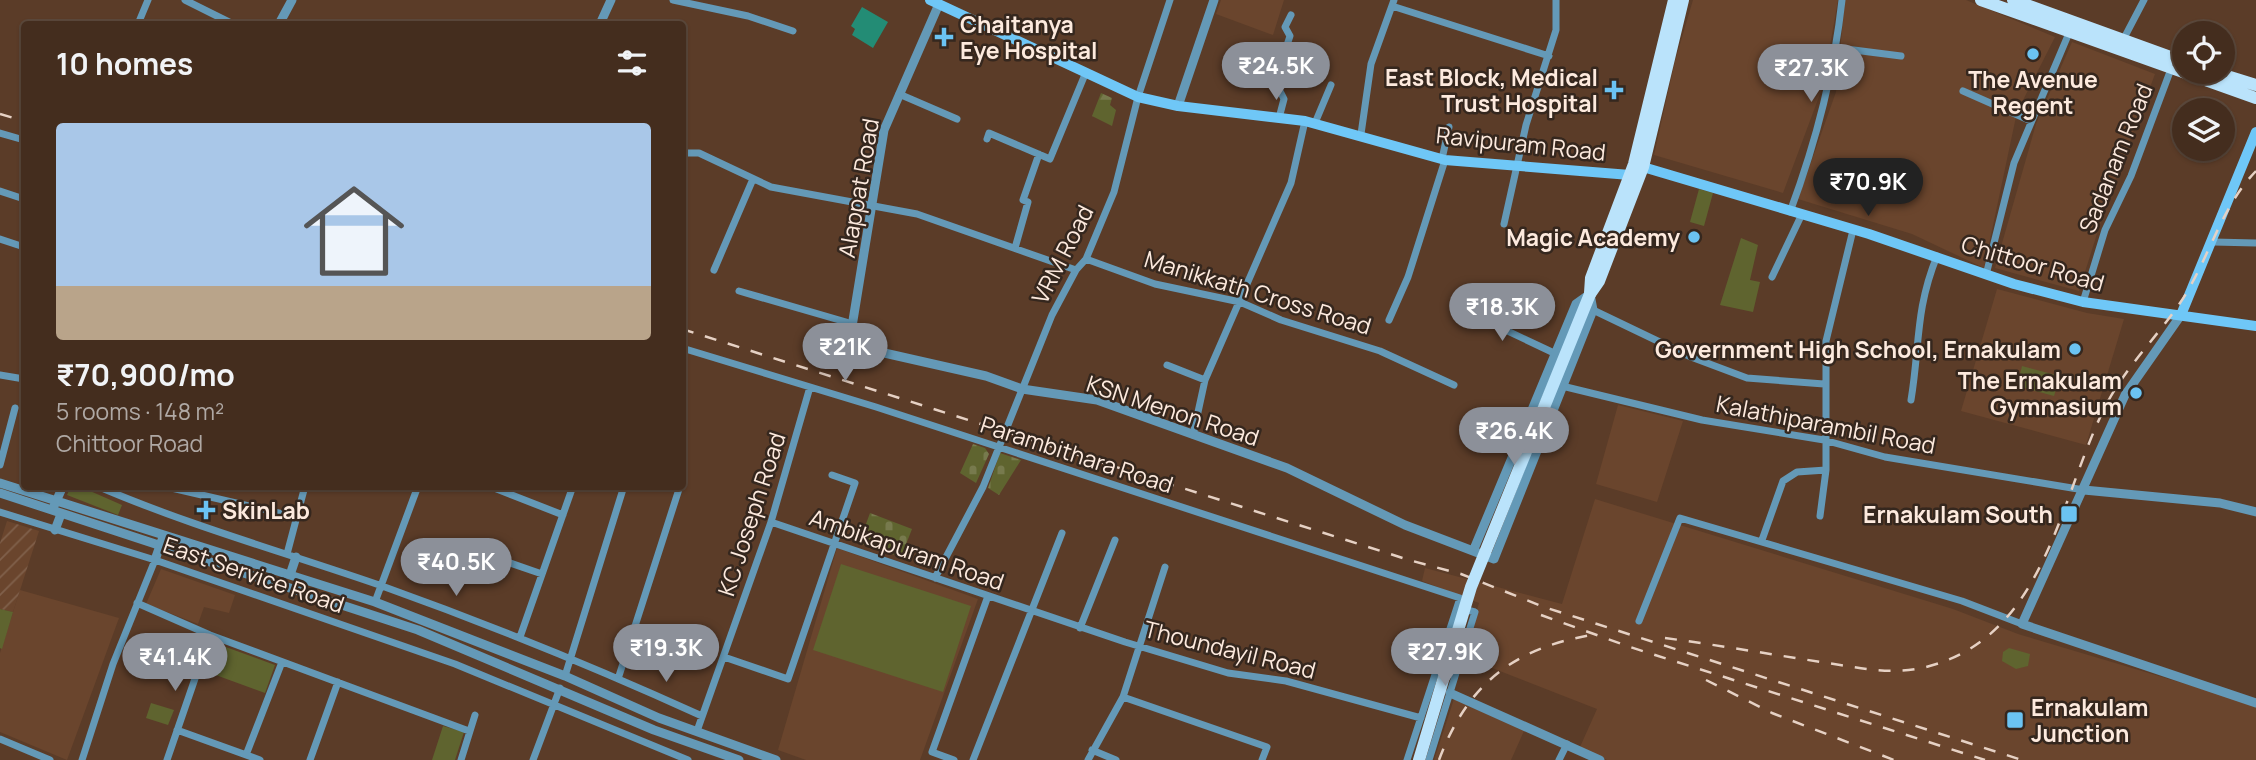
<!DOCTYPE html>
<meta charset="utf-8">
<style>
:root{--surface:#442d1e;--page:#4e392b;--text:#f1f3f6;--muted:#afa8a4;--line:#5c493c;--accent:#8c9099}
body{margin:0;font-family:Manrope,sans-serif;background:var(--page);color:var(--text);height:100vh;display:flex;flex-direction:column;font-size:26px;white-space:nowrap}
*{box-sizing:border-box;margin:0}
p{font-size:23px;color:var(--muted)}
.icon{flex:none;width:38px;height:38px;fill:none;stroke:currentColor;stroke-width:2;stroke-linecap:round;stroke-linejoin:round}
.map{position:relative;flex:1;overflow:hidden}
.details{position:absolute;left:21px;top:21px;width:665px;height:469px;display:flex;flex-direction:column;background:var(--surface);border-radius:7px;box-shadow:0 2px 5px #0004,0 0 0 2px var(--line)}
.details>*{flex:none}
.tools{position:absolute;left:2172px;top:21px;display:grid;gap:14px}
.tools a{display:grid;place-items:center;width:63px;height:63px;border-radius:50%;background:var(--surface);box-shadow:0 2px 5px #0004,0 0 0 2px var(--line);font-size:35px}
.price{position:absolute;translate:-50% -60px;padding:0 16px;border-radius:24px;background:var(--accent);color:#fff;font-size:23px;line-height:46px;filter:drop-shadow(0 2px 4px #0008)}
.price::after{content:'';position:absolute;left:50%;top:42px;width:21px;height:16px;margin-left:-10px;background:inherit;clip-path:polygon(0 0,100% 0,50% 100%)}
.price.current{background:#222;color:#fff}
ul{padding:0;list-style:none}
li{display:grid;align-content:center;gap:14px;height:371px;padding:0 35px}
li span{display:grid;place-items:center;height:217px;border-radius:7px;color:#555}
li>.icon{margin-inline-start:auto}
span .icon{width:126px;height:126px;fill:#fffc;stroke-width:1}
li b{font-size:30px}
h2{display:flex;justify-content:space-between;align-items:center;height:84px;padding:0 35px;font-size:30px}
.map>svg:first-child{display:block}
.built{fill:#6a452d}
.industrial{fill:url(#industrial-furrows)}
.green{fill:#5f642f}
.forest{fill:url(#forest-firs)}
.cemetery{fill:url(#cemetery-stones)}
.water{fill:#238c75}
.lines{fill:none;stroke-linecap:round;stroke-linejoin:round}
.minor{stroke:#6499b7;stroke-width:7}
.tertiary{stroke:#6499b7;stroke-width:9}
.secondary{stroke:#6fc7f7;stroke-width:10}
.primary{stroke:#bae3fb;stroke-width:12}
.rail{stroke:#e6d1c4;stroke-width:2.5;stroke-dasharray:12 12;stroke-linecap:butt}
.primary-bridge{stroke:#bae3fb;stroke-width:12}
.poi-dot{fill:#6bc3f2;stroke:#35271e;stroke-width:2.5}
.labels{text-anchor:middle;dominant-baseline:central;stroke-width:5;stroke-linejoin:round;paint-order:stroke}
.poi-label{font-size:23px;font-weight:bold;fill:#fdeade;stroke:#35271e;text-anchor:end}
.street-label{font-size:23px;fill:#fdeade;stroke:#35271e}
</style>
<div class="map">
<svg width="2256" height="760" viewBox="0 0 2256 760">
<defs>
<pattern id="industrial-furrows" width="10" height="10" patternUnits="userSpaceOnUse" patternTransform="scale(1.75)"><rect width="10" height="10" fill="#6a452d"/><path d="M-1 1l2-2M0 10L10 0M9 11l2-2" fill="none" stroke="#80604b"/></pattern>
<pattern id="forest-firs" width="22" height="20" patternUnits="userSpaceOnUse" patternTransform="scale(1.75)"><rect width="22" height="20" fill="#5f642f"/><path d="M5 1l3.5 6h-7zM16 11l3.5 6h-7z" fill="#777a4d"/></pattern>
<pattern id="cemetery-stones" width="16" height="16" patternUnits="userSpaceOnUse" patternTransform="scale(1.75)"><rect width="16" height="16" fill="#5f642f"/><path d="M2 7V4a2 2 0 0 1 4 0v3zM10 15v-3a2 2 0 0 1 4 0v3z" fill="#777a4d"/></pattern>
</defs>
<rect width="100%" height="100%" fill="#5b3c28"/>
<path class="built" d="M 1221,0 L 1284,0 L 1273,35 L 1216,14 Z
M 1693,0 L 1838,0 L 1823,86 L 1783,193 L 1654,155 L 1675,61 Z
M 1845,0 L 1966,0 L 2055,37 L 2017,112 L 1984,268 L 1912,234 L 1798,199 L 1836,92 Z
M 2072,42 L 2155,74 L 2107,202 L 2079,291 L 1995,268 L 2036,124 Z
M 1997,289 L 2087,313 L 2124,319 L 2086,445 L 1961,411 Z
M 1618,405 L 1683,421 L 1657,502 L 1596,484 Z
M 1595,499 L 1953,609 L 2018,634 L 2256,705 L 2256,760 L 1607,760 L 1580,747 L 1597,709 L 1464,657 L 1479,603 L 1422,581 L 1425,568 L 1562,604 Z
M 837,548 L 978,599 L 920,760 L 806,760 L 778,750 Z
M 161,569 L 235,595 L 229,613 L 204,607 L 198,624 L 146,604 Z
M 20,590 L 119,618 L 67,760 L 0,732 L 0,653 Z
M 1454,699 L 1524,731 L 1511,760 L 1434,760 Z"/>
<path class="industrial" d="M 7,521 L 39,531 L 13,612 L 0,609 L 0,543 Z"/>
<path class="green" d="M 1699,189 L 1713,193 L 1704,226 L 1690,222 Z
M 1741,238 L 1758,245 L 1750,280 L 1760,282 L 1753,312 L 1720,305 Z
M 2022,366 L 2060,376 L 2054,396 L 2017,386 Z
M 71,486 L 81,487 L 122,505 L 118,515 L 67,495 Z
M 841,564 L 971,606 L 943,692 L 813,650 Z
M 0,609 L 13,612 L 2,649 L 0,648 Z
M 212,642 L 275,665 L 265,693 L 202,670 Z
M 2009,648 L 2030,654 L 2028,666 L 2016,669 L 2002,661 L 2003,652 Z
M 139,655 L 161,663 L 155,679 L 133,671 Z
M 151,703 L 174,710 L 168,725 L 146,718 Z
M 443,726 L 464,732 L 455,760 L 432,760 Z"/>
<path class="forest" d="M 1101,93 L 1112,98 L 1110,105 L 1116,110 L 1112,126 L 1092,116 Z"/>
<path class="cemetery" d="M 973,444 L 985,448 L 989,454 L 976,483 L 960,473 Z
M 1000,453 L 1021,460 L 999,495 L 988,488 Z
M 870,513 L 912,529 L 901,557 L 859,543 Z"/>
<path class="water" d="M 862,7 L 888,22 L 873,48 L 852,35 L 855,29 L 851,26 Z"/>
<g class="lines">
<path class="minor" d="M 185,0 L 233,24
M 673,0 L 748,16 L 793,31
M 1392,6 L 1549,56
M 138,24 L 148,0
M 2122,42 L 2144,0
M 1838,48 L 1901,56
M 1963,91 L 2031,121
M 899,94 L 957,119
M 1279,118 L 1284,99 L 1275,81 L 1290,36 L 1285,27 L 1291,15
M 1315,123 L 1331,85
M 0,133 L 24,140
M 1361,134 L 1371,64 L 1394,0
M 987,139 L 989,133 L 1050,159 L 1086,72
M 682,153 L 699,153 L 771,187 L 917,214 L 1076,270
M 1442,159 L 1449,127
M 0,191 L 24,199
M 1790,212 C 1816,142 1834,74 1842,0
M 1504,224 L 1526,125 L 1556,30 L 1556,0
M 0,239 L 24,247
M 2213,242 L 2256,243
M 1015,248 L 1028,202 L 1023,200 L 1039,154
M 1086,259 L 1155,284 L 1240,302 L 1281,320 L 1380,351 L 1454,385
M 714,270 L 753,179
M 1986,275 L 2014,163 L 2069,33
M 1772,277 L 1802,214
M 739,291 L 853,324
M 2083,302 L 2105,230 L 2131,176 L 2171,69
M 1461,309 L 1554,353
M 1593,310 L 1691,357 L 1747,378 L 1824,384
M 1389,320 L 1408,277 L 1445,160
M 682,348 L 876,407 L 1460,598 L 1407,760
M 1167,365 L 1205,380
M 0,375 L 24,379
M 1562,386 L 1702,420 L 1824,440 L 1885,457 L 2084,490
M 1911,400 C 1920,346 1915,310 1937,256
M 1193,435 L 1205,380 L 1291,183 L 1305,121
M 0,465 L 15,408
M 682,477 L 682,478
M 97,486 C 190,526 287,553 382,586 C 491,625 597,668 702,716
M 163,486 L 296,517
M 489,486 L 563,515
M 0,512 L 155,560 L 455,664 L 688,760
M 1820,516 L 1826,470
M 771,522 L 1125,642 L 1228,673 L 1286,681 L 1421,718
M 1762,540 L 1783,481 L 1797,472 L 1826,470 L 1826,341 L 1853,230
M 449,542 L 542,574
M 287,554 L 305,486
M 935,578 L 983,487 L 1052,315 L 1076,270 L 1086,259 L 1114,192 L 1138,97 L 1170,0
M 375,602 L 418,486
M 137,603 L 210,635 L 469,731
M 1639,621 L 1680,518 L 1962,601 L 2022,624
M 1080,628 L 1115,540
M 520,637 L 573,486
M 724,657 L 788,679 L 855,483 L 832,475
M 565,676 L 624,486
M 618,679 L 680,486
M 1123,697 L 1267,747 L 1262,760
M 177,730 L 260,760
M 697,731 L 771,522 L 810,387
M 0,739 L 50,760
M 1092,750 L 1116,760
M 246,755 L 282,662
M 82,760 L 113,664 L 155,560
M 167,760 L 210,635
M 310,760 L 338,682
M 461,760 L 475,715
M 533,760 L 560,688
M 954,760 L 932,752 L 988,596
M 973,760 L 1062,533
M 1088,760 L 1123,697 L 1165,567
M 1429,760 L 1475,612 L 1463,609
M 1559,760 L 1567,744"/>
<path class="tertiary" d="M 939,4 L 884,130 L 849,345 L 986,376 L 1022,389 L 1097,400 L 1287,468 L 1405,525 L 1494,559 L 1593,310 L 1590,294 L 1576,304 L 1474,549
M 279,24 L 292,0
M 600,24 L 611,0
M 1178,106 L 1214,0
M 2181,315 L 2125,395 L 2022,624 L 2256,703
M 0,483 L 375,602 L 565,676 L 659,718 L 776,760
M 2084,490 L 2220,503 L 2256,512
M 0,493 L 418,630 L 654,730 L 739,760
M 54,506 L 63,486
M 55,530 L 61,514
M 155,560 L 162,540
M 290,575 L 296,557
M 1450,693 L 1600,760"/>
<path class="secondary" d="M 930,0 L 1138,97 L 1178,106 L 1305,121 L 1445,160 L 1630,175
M 1643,167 L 1869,234 L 2014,284 L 2083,302 L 2256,326
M 2181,315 L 2256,132"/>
<path class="primary" d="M 1981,0 L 2256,98
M 2013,0 L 2184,62
M 2214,72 L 2256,85
M 1590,293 L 1591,278 L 1634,164 L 1674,0
M 1590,294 L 1599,281 L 1643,167 L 1683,0"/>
<path class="rail" d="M 0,114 L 24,121
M 682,329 L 1409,560 L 1461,574 L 1544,607 L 2022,760
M 1541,615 L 1630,647 L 1985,760
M 1665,638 C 1717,645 1769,654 1821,662 C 1856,667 1891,676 1926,667 C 2046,637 2058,500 2106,405 C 2126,367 2156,338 2180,303 C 2209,260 2220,208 2256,171
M 1706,680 L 1772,713 L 1894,760
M 1439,760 C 1467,685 1513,648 1592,635"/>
<path class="primary-bridge" d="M 1419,760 L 1471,587 L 1590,294"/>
</g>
<g class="poi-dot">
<path d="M940.5 26.5h7v7h7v7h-7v7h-7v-7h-7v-7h7z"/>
<circle cx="2033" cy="54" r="7"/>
<path d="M1610.5 79.5h7v7h7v7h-7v7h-7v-7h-7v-7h7z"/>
<circle cx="1694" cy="237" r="7"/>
<circle cx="2075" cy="349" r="7"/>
<circle cx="2136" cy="393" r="7"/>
<path d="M202.5 499.5h7v7h7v7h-7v7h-7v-7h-7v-7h7z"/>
<rect x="2060" y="505" width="18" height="18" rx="3.5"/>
<rect x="2006" y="711" width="18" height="18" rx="3.5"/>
</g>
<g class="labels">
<g class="poi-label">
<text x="960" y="24" text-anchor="start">Chaitanya<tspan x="960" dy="26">Eye Hospital</tspan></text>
<text x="1598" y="77">East Block, Medical<tspan x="1598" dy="26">Trust Hospital</tspan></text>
<text x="2033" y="79" text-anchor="middle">The Avenue<tspan x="2033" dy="26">Regent</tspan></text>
<text x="1680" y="237">Magic Academy</text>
<text x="2061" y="349">Government High School, Ernakulam</text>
<text x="2122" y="380">The Ernakulam<tspan x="2122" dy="26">Gymnasium</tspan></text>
<text x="222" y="510" text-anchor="start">SkinLab</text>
<text x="2053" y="514">Ernakulam South</text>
<text x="2031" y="707" text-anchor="start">Ernakulam<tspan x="2031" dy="26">Junction</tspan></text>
</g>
<g class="street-label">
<text transform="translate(1521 143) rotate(6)">Ravipuram Road</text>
<text transform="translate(2115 158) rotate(-68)">Sadanam Road</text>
<text transform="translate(858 188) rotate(-80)">Alappat Road</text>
<text transform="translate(1062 254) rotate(-63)">VRM Road</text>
<text transform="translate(2033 263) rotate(16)">Chittoor Road</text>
<text transform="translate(1258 292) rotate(17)">Manikkath Cross Road</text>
<text transform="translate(1173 410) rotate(18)">KSN Menon Road</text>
<text transform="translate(1826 424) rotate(11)">Kalathiparambil Road</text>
<text transform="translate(1077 454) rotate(18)">Parambithara Road</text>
<text transform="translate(751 514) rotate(-72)">KC Joseph Road</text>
<text transform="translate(907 549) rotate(19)">Ambikapuram Road</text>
<text transform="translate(254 574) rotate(19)">East Service Road</text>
<text transform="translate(1230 649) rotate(14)">Thoundayil Road</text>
</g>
</g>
</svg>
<div class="tools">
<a><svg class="icon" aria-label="locate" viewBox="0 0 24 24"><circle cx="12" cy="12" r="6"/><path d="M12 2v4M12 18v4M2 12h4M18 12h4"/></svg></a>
<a><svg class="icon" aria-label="layers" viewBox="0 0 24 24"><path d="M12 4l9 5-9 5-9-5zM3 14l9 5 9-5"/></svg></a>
</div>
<b class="price" style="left:1276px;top:102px">₹24.5K</b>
<b class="price" style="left:1811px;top:104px">₹27.3K</b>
<b class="price current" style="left:1868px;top:218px">₹70.9K</b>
<b class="price" style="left:1502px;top:343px">₹18.3K</b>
<b class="price" style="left:845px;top:383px">₹21K</b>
<b class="price" style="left:1514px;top:467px">₹26.4K</b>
<b class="price" style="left:456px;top:598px">₹40.5K</b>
<b class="price" style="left:666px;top:684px">₹19.3K</b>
<b class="price" style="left:1445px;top:688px">₹27.9K</b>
<b class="price" style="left:175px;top:693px">₹41.4K</b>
<section class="details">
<h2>10 homes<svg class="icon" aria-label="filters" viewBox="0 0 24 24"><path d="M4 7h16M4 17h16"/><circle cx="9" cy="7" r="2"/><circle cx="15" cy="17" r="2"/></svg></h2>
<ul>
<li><span style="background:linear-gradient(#a9c7e8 75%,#b9a48a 0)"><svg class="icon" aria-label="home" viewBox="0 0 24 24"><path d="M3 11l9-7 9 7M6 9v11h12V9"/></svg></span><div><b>₹70,900/mo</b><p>5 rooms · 148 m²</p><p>Chittoor Road</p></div></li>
</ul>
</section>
</div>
